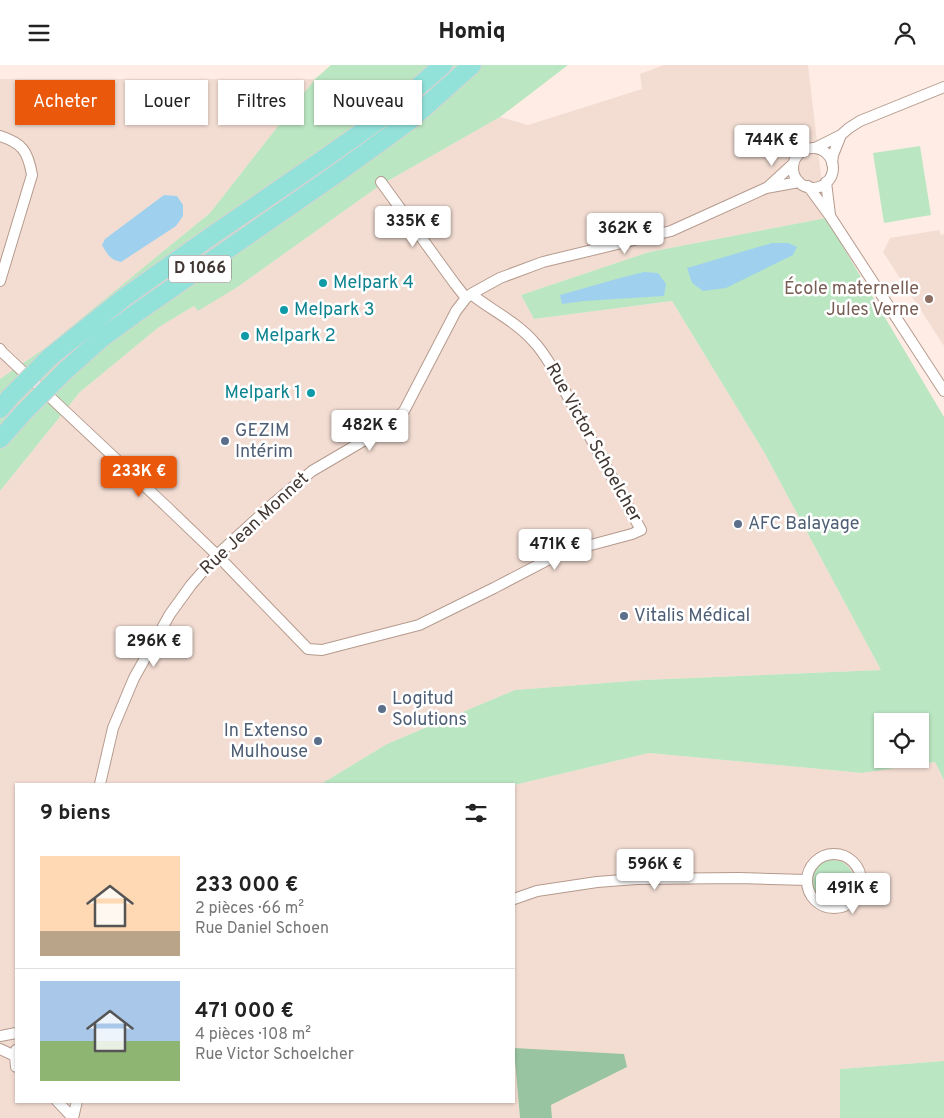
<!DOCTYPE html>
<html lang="fr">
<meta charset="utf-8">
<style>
:root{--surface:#fff;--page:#f6f6f6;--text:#222;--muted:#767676;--line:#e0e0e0;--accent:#ea580c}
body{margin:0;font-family:Overpass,sans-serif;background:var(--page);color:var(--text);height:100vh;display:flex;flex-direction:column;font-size:19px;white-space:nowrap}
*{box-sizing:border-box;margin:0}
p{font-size:16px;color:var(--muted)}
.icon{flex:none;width:28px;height:28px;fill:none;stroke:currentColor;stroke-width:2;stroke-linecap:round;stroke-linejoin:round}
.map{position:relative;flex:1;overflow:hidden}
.side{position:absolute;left:15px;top:718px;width:500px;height:320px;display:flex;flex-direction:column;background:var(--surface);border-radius:0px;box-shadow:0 1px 4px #0004}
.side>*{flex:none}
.guide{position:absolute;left:15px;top:15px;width:500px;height:45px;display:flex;gap:10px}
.buttons{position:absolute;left:874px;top:648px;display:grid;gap:10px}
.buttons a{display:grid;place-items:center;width:55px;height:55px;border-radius:0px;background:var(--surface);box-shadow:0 1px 4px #0004;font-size:25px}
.price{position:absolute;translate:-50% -42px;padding:0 11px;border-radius:5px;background:#fff;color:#222;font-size:16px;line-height:32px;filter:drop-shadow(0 1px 2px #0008)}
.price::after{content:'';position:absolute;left:50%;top:30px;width:15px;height:11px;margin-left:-8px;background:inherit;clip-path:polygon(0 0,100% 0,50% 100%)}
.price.on{background:var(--accent);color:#fff}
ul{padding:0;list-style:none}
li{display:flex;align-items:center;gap:15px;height:125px;padding:0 25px}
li+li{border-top:1px solid var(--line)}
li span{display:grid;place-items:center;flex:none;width:140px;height:100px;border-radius:0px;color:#555}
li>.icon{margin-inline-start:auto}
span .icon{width:60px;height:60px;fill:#fffc;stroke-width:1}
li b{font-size:21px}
h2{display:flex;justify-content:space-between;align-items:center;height:60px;padding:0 25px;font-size:21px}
.pill{padding:0 18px;border-radius:0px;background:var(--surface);box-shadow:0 1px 4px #0004;font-size:18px;line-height:45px}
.pill.on{background:var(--accent);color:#fff}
header{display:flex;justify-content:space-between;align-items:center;height:65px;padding:0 25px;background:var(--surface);font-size:22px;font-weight:800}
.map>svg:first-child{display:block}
.built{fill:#f3ddd3}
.green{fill:#bbe6c2;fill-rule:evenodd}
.forest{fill:#99c4a1}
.water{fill:#9fd1ef}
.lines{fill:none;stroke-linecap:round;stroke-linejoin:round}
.minor-casing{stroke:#b59a8d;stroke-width:12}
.trunk-casing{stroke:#d5d3d2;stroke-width:20}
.minor{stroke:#fff;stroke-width:10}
.trunk{stroke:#92e2da;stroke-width:18}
.trunk-bridge-casing{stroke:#d5d3d2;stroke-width:20;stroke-linecap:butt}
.trunk-bridge{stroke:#92e2da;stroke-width:18}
.culture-dot{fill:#0f9aa8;stroke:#fff;stroke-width:2}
.education-dot{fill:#8d6e63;stroke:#fff;stroke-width:2}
.service-dot{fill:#5c6f8a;stroke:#fff;stroke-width:2}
.labels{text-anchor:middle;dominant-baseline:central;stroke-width:5;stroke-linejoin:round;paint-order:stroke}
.shield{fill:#fff;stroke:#7b7370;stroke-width:1}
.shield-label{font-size:16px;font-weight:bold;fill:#423732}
.culture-label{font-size:18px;fill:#0d838f;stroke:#fff;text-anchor:start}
.education-label{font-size:18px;fill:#785e54;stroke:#fff;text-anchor:end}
.service-label{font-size:18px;fill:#4e5e75;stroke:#fff;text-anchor:start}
.street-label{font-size:18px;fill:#423732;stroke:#fff}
</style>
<header><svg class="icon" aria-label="menu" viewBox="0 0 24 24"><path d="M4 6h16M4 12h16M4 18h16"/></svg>Homiq<svg class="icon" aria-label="person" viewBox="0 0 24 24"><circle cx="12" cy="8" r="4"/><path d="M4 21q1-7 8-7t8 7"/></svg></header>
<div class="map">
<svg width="944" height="1053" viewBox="0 0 944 1053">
<rect width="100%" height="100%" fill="#ffede5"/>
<path class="built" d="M 664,0 L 808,0 L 826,153 L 649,187 L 521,230 L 534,254 L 672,236 L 764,387 L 881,605 L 644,615 L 515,625 L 387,679 L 321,719 L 16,719 L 16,1036 L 514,1036 L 514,720 L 649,688 L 862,708 L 935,697 L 944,715 L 944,996 L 840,1004 L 840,1053 L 552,1053 L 551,1040 L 627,1002 L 515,983 L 520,1053 L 0,1053 L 0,426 L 80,327 L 159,262 L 194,241 L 198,245 L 239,221 L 379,121 L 500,52 L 528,60 L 642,24 L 640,9 Z
M 0,14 L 315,14 L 210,148 L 45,283 L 0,314 Z
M 939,165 L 941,170 L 944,169 L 944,281 L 883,187 L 890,173 Z"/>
<path class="green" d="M 331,0 L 568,0 L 500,52 L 379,121 L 239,221 L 198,246 L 194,241 L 159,262 L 80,327 L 0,426 L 0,314 L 45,283 L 210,148 L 315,14 Z
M 920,81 L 931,150 L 884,158 L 873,88 Z
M 826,153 L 944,352 L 944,715 L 935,697 L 862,708 L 649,688 L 514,720 L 321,719 L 387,679 L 515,625 L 644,615 L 881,605 L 764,387 L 672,236 L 534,254 L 521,230 L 649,187 ZM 882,656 L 920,656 L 920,694 L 882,694 Z
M812 816a21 21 0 1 1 42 0a21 21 0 1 1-42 0Z
M 944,996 L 944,1053 L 840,1053 L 840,1004 Z"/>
<path class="forest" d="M 514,983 L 624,989 L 627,1002 L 551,1040 L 552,1053 L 520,1053 Z"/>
<path class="water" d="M 164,130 L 177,131 L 183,140 L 183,151 L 176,161 L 121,197 C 109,194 108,190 102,180 L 105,174 Z
M 772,178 L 788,178 L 797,182 L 793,190 L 726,223 L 703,226 L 692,218 L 687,203 Z
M 644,207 L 658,208 L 666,219 L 664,231 L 584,236 L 562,239 L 560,230 L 620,213 Z"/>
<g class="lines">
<g class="minor-casing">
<path id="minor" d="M 0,71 C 22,78 28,86 32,110 L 0,216
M 815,83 L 841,70 L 849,63 L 860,56 L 944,22
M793 103a20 20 0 1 1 40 0a20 20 0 1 1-40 0Z
M 832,99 L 833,90 L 841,70
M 381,117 L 455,219 L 466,233
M 826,117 L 830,150
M 808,121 L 830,151 L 944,326
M 768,122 L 793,99
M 0,284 L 2,287 L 167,442 L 217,490 L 308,584 L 322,585 L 419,560 L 494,523 L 561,488 L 632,469 L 641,465 L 550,299 C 545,291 540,283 534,277 C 517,257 491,245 471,229
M 100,719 L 113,663 L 134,613 L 170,549 L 191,520 L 217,490 L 275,437 L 312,406 L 387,362 L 404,346 L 456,246 L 466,233 L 471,229 L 500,213 L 543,197 L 671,166 L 766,123 L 799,117
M807 816a27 27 0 1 1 54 0a27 27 0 1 1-54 0Z
M 514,834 L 537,826 L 597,817 L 636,814 L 739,813 L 807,815
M 0,971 L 16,968
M 0,984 L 15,991
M 16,985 L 15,991 L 16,1002
M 57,1036 L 73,1053
M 73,1053 L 77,1036"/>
</g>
<g class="trunk-casing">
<path id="trunk" d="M 50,292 L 125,232 L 207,174 L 325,93 L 386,50 L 443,0
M 65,306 L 102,273 L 139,246 L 339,107 L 408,57 L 472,0
M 0,344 L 10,332
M 0,374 L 23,348"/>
</g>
<use href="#minor" class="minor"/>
<use href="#trunk" class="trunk"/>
<g class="trunk-bridge-casing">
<path id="trunk-bridge" d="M 10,332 L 50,292
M 23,348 L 65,306"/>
</g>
<use href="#trunk-bridge" class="trunk-bridge"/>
</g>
<g class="culture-dot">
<circle cx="323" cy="218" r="5"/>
<circle cx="284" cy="245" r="5"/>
<circle cx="245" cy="271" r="5"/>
<circle cx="311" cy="328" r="5"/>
</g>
<circle class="education-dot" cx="929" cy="234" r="5"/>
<g class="service-dot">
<circle cx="225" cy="376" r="5"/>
<circle cx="738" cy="459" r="5"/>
<circle cx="624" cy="551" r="5"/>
<circle cx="382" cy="644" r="5"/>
<circle cx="318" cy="676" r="5"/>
</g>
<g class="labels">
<rect class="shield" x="169" y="190.5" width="62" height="27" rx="4"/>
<g class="shield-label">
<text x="200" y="204">D 1066</text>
</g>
<g class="culture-label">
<text x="333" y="218">Melpark 4</text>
<text x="294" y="245">Melpark 3</text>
<text x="255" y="271">Melpark 2</text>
<text x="301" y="328" text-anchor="end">Melpark 1</text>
</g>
<g class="education-label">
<text x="919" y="224">École maternelle<tspan x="919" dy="21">Jules Verne</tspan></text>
</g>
<g class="service-label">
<text x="235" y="366">GEZIM<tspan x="235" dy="21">Intérim</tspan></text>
<text x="748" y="459">AFC Balayage</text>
<text x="634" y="551">Vitalis Médical</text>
<text x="392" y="634">Logitud<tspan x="392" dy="21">Solutions</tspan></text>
<text x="308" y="666" text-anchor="end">In Extenso<tspan x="308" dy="21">Mulhouse</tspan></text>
</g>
<g class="street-label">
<text transform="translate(593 378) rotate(61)">Rue Victor Schoelcher</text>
<text transform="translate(255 459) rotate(-43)">Rue Jean Monnet</text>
</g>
</g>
</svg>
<div class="buttons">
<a><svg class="icon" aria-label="locate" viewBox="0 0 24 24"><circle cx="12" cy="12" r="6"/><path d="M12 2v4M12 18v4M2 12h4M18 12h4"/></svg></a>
</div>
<b class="price" style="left:772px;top:102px">744K €</b>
<b class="price" style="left:413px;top:183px">335K €</b>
<b class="price" style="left:625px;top:190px">362K €</b>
<b class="price" style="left:370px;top:387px">482K €</b>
<b class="price on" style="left:139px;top:433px">233K €</b>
<b class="price" style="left:555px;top:506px">471K €</b>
<b class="price" style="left:154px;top:603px">296K €</b>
<b class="price" style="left:655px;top:826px">596K €</b>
<b class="price" style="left:853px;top:850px">491K €</b>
<div class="guide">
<a class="pill on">Acheter</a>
<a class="pill">Louer</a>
<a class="pill">Filtres</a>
<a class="pill">Nouveau</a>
</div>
<section class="side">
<h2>9 biens<svg class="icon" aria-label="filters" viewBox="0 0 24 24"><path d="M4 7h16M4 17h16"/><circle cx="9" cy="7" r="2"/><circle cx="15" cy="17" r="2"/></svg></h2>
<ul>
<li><span style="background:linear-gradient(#ffd9b3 75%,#b9a48a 0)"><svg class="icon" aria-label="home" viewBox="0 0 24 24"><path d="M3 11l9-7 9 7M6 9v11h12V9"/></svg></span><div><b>233 000 €</b><p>2 pièces · 66 m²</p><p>Rue Daniel Schoen</p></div></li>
<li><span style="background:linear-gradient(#a9c7e8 60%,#8fb573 0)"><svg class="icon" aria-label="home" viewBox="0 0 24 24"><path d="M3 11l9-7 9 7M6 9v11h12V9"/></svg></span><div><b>471 000 €</b><p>4 pièces · 108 m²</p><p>Rue Victor Schoelcher</p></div></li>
</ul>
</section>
</div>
